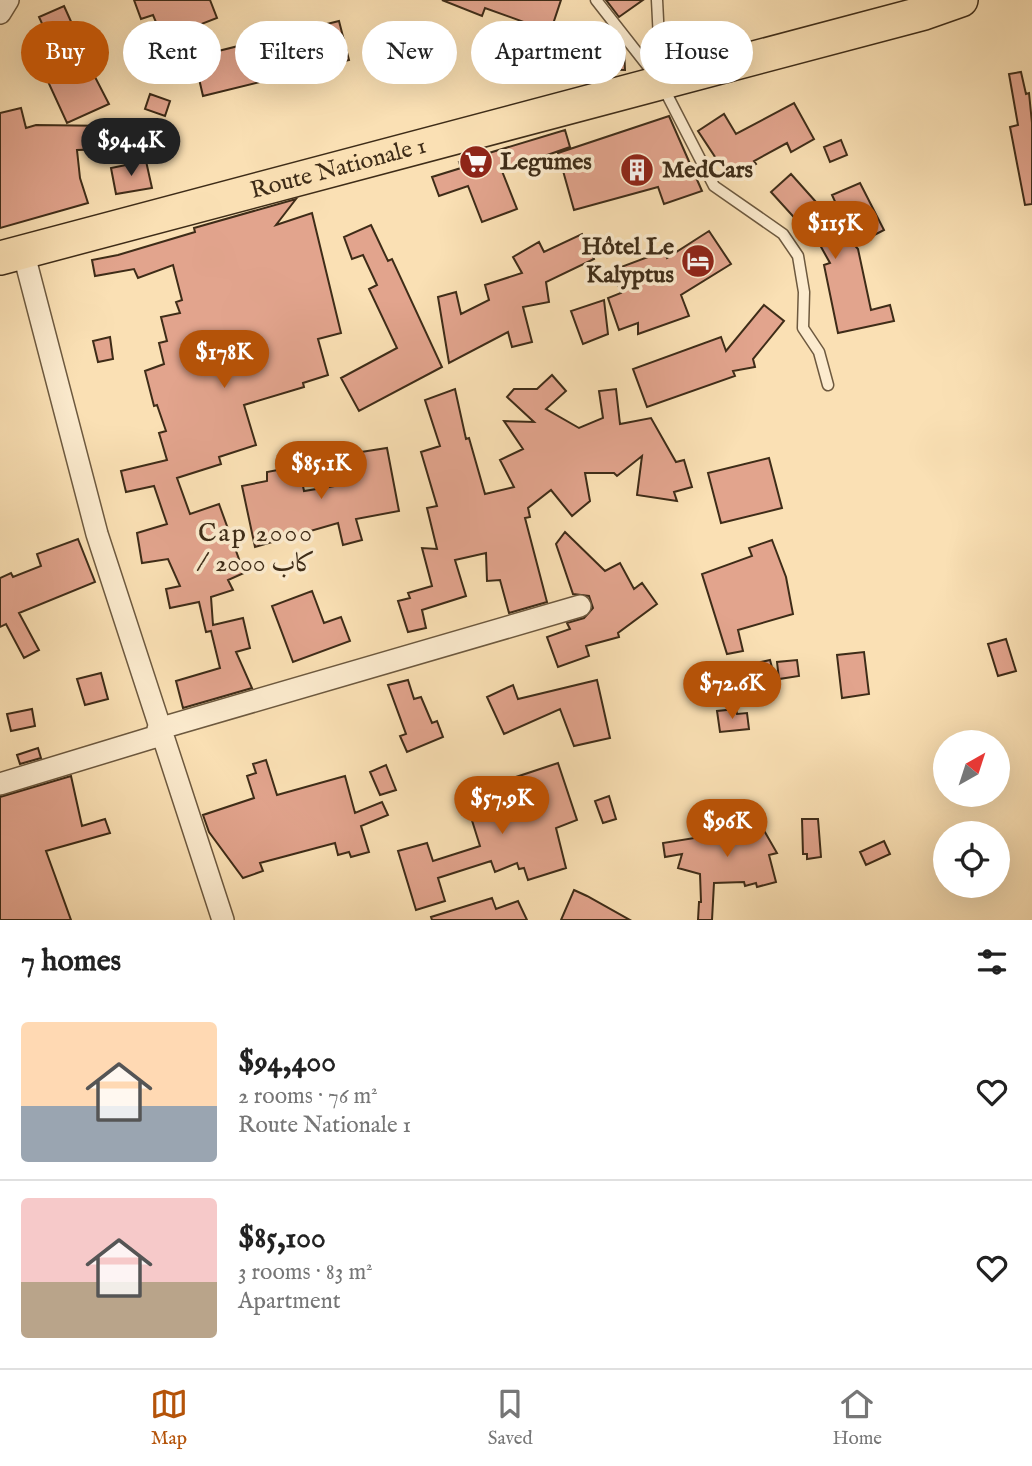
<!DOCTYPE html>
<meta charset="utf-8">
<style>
:root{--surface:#fff;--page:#f6f6f6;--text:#222;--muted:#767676;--line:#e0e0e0;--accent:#b45309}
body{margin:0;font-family:"IM FELL English",Amiri,serif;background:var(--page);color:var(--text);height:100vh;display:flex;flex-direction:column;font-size:26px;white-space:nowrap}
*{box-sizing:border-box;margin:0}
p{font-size:23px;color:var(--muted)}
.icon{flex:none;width:38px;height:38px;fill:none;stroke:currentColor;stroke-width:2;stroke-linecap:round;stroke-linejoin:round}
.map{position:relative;height:920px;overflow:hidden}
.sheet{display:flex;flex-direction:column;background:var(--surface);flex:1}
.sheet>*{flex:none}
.hud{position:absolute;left:21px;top:21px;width:990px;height:63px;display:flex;gap:14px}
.needle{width:46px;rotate:39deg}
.fabs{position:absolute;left:933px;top:730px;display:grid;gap:14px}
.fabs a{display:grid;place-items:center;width:77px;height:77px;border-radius:50%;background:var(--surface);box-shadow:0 7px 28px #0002;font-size:35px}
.price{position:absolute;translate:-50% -60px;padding:0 16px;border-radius:24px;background:var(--accent);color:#fff;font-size:23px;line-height:46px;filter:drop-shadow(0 2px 4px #0008)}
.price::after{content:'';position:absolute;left:50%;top:42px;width:21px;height:16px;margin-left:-10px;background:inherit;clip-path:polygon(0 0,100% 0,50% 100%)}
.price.current{background:#222;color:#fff}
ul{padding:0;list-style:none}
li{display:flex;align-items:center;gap:21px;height:175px;padding:0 21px}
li+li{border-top:2px solid var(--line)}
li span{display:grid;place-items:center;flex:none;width:196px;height:140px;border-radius:7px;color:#555}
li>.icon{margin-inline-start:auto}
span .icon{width:84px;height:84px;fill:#fffc;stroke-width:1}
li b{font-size:30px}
h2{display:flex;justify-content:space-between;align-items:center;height:84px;padding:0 21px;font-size:30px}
.chip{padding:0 24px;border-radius:32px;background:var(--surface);box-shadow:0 7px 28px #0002;font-size:24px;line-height:63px}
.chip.current{background:var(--accent);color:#fff}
.dock{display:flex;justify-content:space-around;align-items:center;height:98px;border-top:2px solid var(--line);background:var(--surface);font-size:19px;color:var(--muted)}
.dock a{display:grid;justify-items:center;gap:4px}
.dock .current{color:var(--accent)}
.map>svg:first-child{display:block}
.building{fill:#e2a48d;stroke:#3e2c18;stroke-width:2}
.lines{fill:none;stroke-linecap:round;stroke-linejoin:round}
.service-casing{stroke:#6d593f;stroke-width:13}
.minor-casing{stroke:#6d593f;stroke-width:24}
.primary-casing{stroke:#3e2c18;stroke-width:36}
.service{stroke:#fcebce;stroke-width:10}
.minor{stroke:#fcebce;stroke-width:21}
.primary{stroke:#fae0b4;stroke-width:33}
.labels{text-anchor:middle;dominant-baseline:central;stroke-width:7;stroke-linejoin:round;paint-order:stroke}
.poi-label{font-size:24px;font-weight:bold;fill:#3e2c18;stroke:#fcebce;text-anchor:start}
.street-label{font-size:24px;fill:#3e2c18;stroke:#fcebce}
.neighbourhood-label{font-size:26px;letter-spacing:2px;fill:#3e2c18;stroke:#fcebce}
</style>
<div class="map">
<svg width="1032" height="920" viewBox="0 0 1032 920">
<rect width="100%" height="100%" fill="#fae0b4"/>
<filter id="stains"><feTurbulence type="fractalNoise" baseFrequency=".00286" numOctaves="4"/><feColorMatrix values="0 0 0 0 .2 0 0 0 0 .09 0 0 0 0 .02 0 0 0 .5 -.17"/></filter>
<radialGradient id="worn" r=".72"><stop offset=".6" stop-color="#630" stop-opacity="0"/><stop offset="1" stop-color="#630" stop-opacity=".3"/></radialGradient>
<path class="building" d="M 134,0 L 210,0 L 217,18 L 163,39 L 153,15 L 141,19 Z
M 442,0 L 561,0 L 547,42 L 520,33 L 524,22 L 485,8 L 482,16 Z
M 606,0 L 643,0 L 619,17 Z
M 64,6 L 87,57 L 70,54 L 66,66 L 94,75 L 109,104 L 67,123 L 28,38 L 45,30 L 39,17 Z
M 339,21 L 349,60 L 203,96 L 194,57 Z
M 401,28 L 429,37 L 423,57 L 395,48 Z
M 588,40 L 617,40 L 624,49 L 625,70 L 584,69 Z
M 1021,72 L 1026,94 L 1029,93 L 1032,123 L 1032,204 L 1025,205 L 1010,127 L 1018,125 L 1009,74 Z
M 150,94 L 170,101 L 165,116 L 145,109 Z
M 794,103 L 814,139 L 791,152 L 787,143 L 754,161 L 756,164 L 740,174 L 736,169 L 727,175 L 698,131 L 724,114 L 736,134 Z
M 21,108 L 26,128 L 36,125 L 112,126 L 111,149 L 77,150 L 80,178 L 88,203 L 0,228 L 0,113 Z
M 669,116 L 702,191 L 664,204 L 658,187 L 574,210 L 558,153 Z
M 565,130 L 570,147 L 502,171 L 517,209 L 482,222 L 468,186 L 439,196 L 432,177 L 461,168 L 459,162 Z
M 841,140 L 847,155 L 830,162 L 824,147 Z
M 146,161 L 152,188 L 116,194 L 111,168 Z
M 791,174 L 858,249 L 871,310 L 890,305 L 894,321 L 838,333 L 824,265 L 830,263 L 806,220 L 800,224 L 771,192 Z
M 860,183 L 884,230 L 855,245 L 832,195 Z
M 296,199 L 276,225 L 312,213 L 341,333 L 318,339 L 328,375 L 303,383 L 304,387 L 244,405 L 256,445 L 219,457 L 221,464 L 177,478 L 190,514 L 219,504 L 244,573 L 228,580 L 233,590 L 211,597 L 213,625 L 243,618 L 250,648 L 236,652 L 252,688 L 183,708 L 176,681 L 220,668 L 211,631 L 206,632 L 199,602 L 170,608 L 166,589 L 180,586 L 168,559 L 142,563 L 137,533 L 167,524 L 154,486 L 126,492 L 121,471 L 167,460 L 159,433 L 166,431 L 157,405 L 154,406 L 145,371 L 164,364 L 159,343 L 167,341 L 161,317 L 180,313 L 176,302 L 182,300 L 173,265 L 138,278 L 134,269 L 95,276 L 92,260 L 118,255 L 195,232 L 194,228 Z
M 371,225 L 388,261 L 392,259 L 442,367 L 359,411 L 341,378 L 397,348 L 369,289 L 377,285 L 363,255 L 352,259 L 344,237 Z
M 709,231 L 731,264 L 681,295 L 689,316 L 638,334 L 638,323 L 619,330 L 608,298 L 621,293 L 613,270 L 664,251 L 667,258 Z
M 582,234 L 594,259 L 546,282 L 549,302 L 523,307 L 532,342 L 512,347 L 508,332 L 449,363 L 438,297 L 456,292 L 461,314 L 489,300 L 485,285 L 522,273 L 513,257 L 539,242 L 544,252 Z
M 604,300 L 608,334 L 583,344 L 571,311 Z
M 764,305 L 784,321 L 753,359 L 755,367 L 733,371 L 735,376 L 647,407 L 633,369 L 721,337 L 726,351 Z
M 110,337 L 113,359 L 98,362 L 93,341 Z
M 552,375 L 566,391 L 546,409 L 579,428 L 603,418 L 599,391 L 616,389 L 620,424 L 651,418 L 676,462 L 684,460 L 692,487 L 674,492 L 677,501 L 637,495 L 642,456 L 617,476 L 614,473 L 585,473 L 590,501 L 572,516 L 551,490 L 528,508 L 530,517 L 525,518 L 547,602 L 509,613 L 500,580 L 487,581 L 486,553 L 455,560 L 466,596 L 422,610 L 426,628 L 408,632 L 398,601 L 410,598 L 408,593 L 432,586 L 422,548 L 437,549 L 427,508 L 437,506 L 421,452 L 440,446 L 425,400 L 455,389 L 466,439 L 469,438 L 485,494 L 514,487 L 500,460 L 523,449 L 504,421 L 534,422 L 507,397 L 514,389 L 537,389 Z
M 387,448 L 399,511 L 356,519 L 362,540 L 343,545 L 338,523 L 255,547 L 242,486 L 267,481 L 267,472 L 299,466 L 304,491 L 353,483 L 348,454 Z
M 769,458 L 782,508 L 721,523 L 708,473 Z
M 565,532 L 605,571 L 620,563 L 634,589 L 642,583 L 657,604 L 618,633 L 619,637 L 586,646 L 589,656 L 558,667 L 547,637 L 570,629 L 567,623 L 584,618 L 593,608 L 589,596 L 573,594 L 556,544 Z
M 78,539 L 95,582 L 19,613 L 39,650 L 24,658 L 6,624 L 0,627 L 0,578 L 11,573 L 13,577 L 41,566 L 37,554 Z
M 772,540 L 786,577 L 793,614 L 738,630 L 743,651 L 727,654 L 702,574 L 752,556 L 749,548 Z
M 312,591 L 324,623 L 341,617 L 350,641 L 293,662 L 272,606 Z
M 1006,639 L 1016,671 L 998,676 L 988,644 Z
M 864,652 L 869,694 L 842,698 L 837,655 Z
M 770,660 L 774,675 L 743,681 L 740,667 Z
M 797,660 L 799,676 L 779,679 L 777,662 Z
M 101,673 L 108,699 L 85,705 L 77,679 Z
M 408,680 L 414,699 L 421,697 L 432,723 L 437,721 L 443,737 L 407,752 L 400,736 L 406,734 L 388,685 Z
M 597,680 L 610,738 L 574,746 L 560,709 L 504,734 L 487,697 L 513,685 L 518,699 Z
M 32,709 L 35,726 L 11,731 L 7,714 Z
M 736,709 L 737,714 L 747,713 L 749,729 L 720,732 L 717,711 Z
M 38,748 L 41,758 L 20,764 L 17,755 Z
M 266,760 L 277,795 L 345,776 L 355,813 L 382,802 L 388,815 L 361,826 L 369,852 L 351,857 L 349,852 L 338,855 L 335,843 L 260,863 L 263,871 L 243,878 L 209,832 L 203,815 L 254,798 L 247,776 L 256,773 L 253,764 Z
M 558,763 L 577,820 L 556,828 L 566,868 L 528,880 L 524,868 L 519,869 L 517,863 L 495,872 L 491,861 L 438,878 L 445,901 L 416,910 L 398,851 L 427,843 L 433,861 L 480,846 L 465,798 L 479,793 L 483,806 L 519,795 L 513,778 Z
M 386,765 L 396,790 L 380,795 L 370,772 Z
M 71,776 L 82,826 L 105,819 L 110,833 L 46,851 L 71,920 L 0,920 L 0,797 Z
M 609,796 L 616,819 L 603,823 L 595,801 Z
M 751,808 L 777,853 L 769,855 L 776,882 L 757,887 L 756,883 L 745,886 L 744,882 L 714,883 L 712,920 L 698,920 L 699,902 L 701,902 L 700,874 L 678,868 L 682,854 L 665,857 L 663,843 L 738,831 L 731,820 Z
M 802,819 L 818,819 L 821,857 L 807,859 L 807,854 L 803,854 Z
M 884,841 L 890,854 L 866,865 L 860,852 Z
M 574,890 L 587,896 L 630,920 L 561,920 Z
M 492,898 L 496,909 L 518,901 L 527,920 L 432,920 L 431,917 Z"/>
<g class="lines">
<g class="service-casing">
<path id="service" d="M 596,0 L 661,83 L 714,186 L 783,234 L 798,256 L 804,292 L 803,328 L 819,352 L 828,385
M 657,0 L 661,80"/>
</g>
<g class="minor-casing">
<path id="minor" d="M 0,13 L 8,0
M 23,251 L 97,534 L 223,920
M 158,729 L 580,606
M 0,784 L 161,735"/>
</g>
<g class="primary-casing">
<g id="primary">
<path id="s1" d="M 0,258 L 924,13 L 961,0"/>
</g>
</g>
<use href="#service" class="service"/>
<use href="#minor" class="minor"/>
<use href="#primary" class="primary"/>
</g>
<defs>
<g id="supermarket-disc" transform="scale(1.75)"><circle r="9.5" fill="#8f2418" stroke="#fcebce"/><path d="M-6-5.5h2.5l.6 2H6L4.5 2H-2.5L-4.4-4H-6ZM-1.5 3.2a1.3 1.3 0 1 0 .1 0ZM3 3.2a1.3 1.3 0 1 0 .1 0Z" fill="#fff"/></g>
<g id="building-disc" transform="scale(1.75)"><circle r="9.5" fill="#8f2418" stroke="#fcebce"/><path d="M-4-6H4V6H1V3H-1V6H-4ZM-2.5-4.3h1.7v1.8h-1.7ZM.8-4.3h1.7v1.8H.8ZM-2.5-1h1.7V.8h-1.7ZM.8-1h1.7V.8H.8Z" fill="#fff"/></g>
<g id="hotel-disc" transform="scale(1.75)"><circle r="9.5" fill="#8f2418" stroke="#fcebce"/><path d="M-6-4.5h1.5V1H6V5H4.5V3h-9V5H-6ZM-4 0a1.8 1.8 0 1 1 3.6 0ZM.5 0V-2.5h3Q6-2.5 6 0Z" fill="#fff"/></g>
</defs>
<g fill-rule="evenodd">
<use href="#supermarket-disc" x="476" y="162"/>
<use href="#building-disc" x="637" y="170"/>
<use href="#hotel-disc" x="698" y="261"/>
</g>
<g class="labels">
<g class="poi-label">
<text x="500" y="162">Legumes</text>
<text x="662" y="170">MedCars</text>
<text x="674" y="247" text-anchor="end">Hôtel Le<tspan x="674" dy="28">Kalyptus</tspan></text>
</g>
<g class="street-label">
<text stroke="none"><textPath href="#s1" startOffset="350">Route Nationale 1</textPath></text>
</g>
<g class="neighbourhood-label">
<text x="256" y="533">Cap 2000<tspan x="256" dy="30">/ كاب 2000</tspan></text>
</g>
</g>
<rect width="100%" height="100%" filter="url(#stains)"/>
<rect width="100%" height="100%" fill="url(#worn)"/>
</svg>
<div class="fabs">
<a><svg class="needle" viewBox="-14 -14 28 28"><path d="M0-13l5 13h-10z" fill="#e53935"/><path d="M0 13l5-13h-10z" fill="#767676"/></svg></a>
<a><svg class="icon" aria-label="locate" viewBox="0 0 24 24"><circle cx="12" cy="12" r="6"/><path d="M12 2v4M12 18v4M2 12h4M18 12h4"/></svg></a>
</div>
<b class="price current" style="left:131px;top:178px">$94.4K</b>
<b class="price" style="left:835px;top:261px">$115K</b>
<b class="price" style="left:224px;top:390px">$178K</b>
<b class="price" style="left:321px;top:501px">$85.1K</b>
<b class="price" style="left:732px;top:721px">$72.6K</b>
<b class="price" style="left:502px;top:836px">$57.9K</b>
<b class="price" style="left:727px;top:859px">$96K</b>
<div class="hud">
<a class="chip current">Buy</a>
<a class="chip">Rent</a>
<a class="chip">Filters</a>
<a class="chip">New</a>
<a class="chip">Apartment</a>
<a class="chip">House</a>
</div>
</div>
<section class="sheet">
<h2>7 homes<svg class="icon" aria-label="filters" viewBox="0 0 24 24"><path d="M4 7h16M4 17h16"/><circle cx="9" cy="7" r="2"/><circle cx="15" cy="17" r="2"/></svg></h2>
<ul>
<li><span style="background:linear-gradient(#ffd9b3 60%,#9aa5b1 0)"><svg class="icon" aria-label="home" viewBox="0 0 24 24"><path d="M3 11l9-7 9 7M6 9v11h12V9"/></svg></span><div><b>$94,400</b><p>2 rooms · 76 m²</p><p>Route Nationale 1</p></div><svg class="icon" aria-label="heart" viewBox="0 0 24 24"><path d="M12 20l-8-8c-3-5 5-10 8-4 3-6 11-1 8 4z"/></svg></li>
<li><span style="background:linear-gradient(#f6c9c9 60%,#b9a48a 0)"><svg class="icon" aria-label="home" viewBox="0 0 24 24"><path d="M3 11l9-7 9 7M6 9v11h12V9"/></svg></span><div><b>$85,100</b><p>3 rooms · 83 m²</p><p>Apartment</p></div><svg class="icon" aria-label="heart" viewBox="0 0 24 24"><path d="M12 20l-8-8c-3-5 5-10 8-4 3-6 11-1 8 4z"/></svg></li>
</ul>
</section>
<nav class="dock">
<a class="current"><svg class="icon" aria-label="map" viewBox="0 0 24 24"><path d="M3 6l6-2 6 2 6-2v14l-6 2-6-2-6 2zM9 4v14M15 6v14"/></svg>Map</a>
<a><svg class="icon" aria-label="saved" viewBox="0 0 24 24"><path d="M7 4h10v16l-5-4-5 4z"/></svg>Saved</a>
<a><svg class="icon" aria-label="home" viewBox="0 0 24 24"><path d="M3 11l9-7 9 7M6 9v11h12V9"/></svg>Home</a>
</nav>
